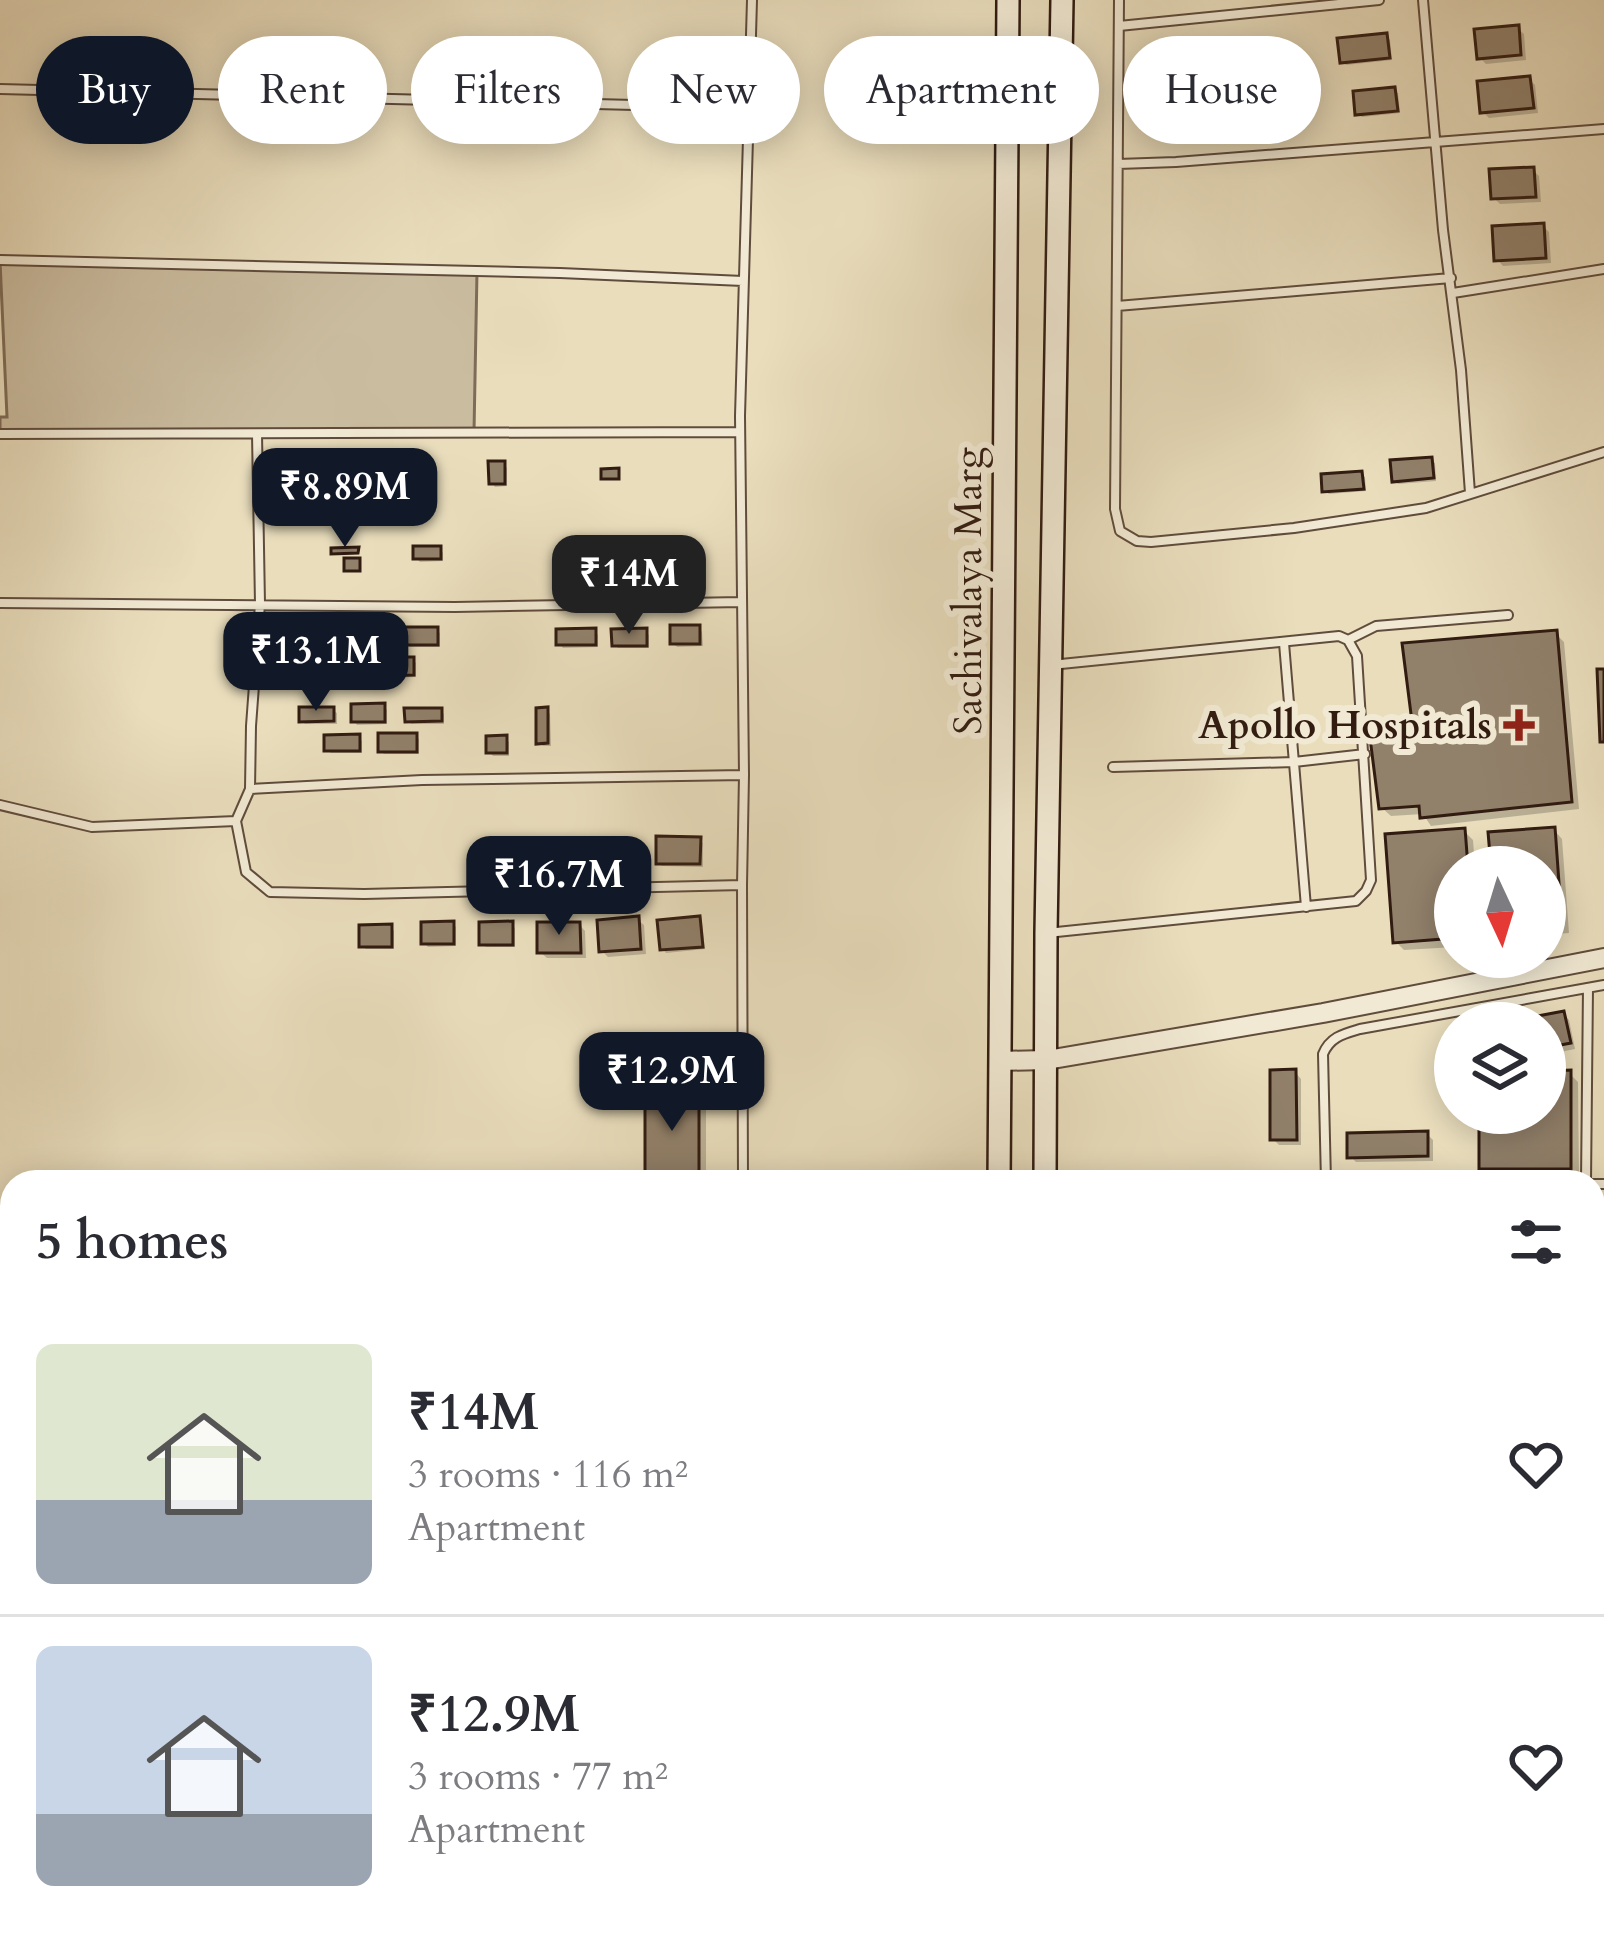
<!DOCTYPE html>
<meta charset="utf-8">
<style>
:root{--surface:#fff;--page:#f7f7f7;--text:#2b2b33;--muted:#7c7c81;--line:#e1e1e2;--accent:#111827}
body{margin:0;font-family:Cardo,serif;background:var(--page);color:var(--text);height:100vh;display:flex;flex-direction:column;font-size:45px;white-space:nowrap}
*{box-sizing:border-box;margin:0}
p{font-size:39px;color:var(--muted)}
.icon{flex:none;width:66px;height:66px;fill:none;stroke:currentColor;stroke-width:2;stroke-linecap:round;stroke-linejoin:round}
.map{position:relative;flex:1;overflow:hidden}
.details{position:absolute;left:0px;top:1170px;width:1605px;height:768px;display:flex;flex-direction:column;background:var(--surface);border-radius:36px 36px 0 0;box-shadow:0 6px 30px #0003}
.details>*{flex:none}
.top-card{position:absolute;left:36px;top:36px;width:1533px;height:108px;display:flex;gap:24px}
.needle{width:78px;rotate:176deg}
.tools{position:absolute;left:1434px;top:846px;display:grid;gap:24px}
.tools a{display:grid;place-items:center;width:132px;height:132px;border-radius:50%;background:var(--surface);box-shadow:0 6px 30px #0003;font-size:60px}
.price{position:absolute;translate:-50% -102px;padding:0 27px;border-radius:24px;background:var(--accent);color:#fff;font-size:39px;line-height:78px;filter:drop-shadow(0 3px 6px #0008)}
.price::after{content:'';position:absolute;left:50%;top:72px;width:36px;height:27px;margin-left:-18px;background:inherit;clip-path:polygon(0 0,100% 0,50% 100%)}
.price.active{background:#222;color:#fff}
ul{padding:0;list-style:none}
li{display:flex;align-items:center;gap:36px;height:300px;padding:0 36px}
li+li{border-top:3px solid var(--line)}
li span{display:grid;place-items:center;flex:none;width:336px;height:240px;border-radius:18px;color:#555}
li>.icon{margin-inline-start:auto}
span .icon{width:144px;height:144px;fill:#fffc;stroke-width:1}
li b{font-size:51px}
h2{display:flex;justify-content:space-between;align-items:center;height:144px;padding:0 36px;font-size:51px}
.tag{padding:0 42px;border-radius:54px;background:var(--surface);box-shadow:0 6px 30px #0003;font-size:42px;line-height:108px}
.tag.active{background:var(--accent);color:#fff}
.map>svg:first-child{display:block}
.green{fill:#cabc9f;stroke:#7e6c58;stroke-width:3}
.shadow{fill:#0003}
.building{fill:#91806a;stroke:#321c11;stroke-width:3}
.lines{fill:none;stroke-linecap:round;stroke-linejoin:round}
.service-casing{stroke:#604c3c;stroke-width:12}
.minor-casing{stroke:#604c3c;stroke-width:20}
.tertiary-casing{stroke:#604c3c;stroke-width:22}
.secondary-casing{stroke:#321c11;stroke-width:26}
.service{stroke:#f1e9d3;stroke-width:8}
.minor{stroke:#f1e9d3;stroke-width:15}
.tertiary{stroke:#f1e9d3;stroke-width:18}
.secondary{stroke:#f1e9d3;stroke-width:21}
.poi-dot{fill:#8f2418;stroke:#f1e9d3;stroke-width:4.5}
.labels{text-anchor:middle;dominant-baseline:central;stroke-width:12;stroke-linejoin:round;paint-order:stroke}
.street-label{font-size:39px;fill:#321c11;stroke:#f1e9d3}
.poi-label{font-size:39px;font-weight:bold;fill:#321c11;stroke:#f1e9d3;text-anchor:end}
</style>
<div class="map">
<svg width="1604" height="1938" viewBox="0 0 1604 1938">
<rect width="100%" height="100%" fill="#e9ddbc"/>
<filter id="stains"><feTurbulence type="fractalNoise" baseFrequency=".00167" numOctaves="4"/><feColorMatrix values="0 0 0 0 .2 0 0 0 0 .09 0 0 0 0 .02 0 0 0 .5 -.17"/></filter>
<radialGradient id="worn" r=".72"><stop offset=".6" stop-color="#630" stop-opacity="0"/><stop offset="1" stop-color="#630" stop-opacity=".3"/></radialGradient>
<path class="green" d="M 0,261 L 477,271 L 474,432 L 0,433 L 0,417 L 7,417 Z"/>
<path class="shadow" d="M 1517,28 L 1524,34 L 1526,60 L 1486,64 L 1480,58 Z
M 1386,36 L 1390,40 L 1392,60 L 1346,65 L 1343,61 Z
M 1529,79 L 1535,85 L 1538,113 L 1489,118 L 1483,112 Z
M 1394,90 L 1398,93 L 1400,113 L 1362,117 L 1358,114 Z
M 1533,170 L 1539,176 L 1541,202 L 1500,204 L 1494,198 Z
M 1543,226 L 1549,232 L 1551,263 L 1503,266 L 1497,259 Z
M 1431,460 L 1435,463 L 1436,481 L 1398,484 L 1395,480 Z
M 504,464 L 507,468 L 507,486 L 495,487 L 492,483 Z
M 1361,474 L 1365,477 L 1366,491 L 1329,494 L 1325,491 Z
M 440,549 L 443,553 L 443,561 L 420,562 L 416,558 Z
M 699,628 L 702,632 L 703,646 L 677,647 L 673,643 Z
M 436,630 L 440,633 L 440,647 L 410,647 L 406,644 Z
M 595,631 L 598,635 L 598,647 L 563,648 L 559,644 Z
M 645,631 L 649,635 L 649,648 L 618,648 L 615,645 Z
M 385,632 L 388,636 L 388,647 L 356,648 L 353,644 Z
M 331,633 L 334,637 L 335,649 L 304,650 L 300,646 Z
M 1555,633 L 1564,642 L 1579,809 L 1431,826 L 1423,814 L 1391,816 L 1382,808 L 1415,725 Z
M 360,660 L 364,663 L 364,677 L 331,678 L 327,674 Z
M 413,660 L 416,663 L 416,677 L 384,678 L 380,674 Z
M 384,706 L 387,710 L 387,724 L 357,725 L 354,721 Z
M 333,710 L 337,713 L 337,724 L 305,724 L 302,721 Z
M 547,710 L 550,714 L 551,746 L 543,746 L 539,742 Z
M 441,711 L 444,714 L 444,724 L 411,724 L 408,720 Z
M 416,736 L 419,739 L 419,754 L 384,754 L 381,751 Z
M 358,737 L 362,741 L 362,753 L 331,753 L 327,750 Z
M 506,739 L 509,742 L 509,756 L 493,756 L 489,752 Z
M 1554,830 L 1562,839 L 1569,933 L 1545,935 L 1545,867 L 1494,867 Z
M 1464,831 L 1473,840 L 1475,867 L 1455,867 L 1455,947 L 1404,950 L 1396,942 Z
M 699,840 L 703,843 L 703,867 L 662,866 L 659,863 Z
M 579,846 L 582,849 L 582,870 L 545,870 L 542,867 Z
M 637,919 L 644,925 L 646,954 L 608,957 L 602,951 Z
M 699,919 L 702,923 L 705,949 L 666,953 L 663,949 Z
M 453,924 L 456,927 L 456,946 L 428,947 L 424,943 Z
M 511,924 L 515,928 L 515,947 L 486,947 L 482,944 Z
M 579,924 L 585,931 L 586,958 L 547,958 L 540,952 Z
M 391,927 L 394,931 L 394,949 L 366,949 L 362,946 Z
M 1563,1014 L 1569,1020 L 1575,1049 L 1545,1055 L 1545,1023 L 1517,1023 Z
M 691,1038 L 695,1042 L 696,1053 L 659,1057 L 655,1054 Z
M 1295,1072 L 1301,1079 L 1301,1145 L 1279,1145 L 1273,1139 Z
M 1569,1073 L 1578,1082 L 1579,1176 L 1491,1177 L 1482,1168 L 1482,1113 L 1545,1113 L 1545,1074 Z
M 697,1090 L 706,1098 L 706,1182 L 648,1182 Z
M 1427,1134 L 1433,1140 L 1433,1161 L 1356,1162 L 1350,1156 Z
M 1593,1213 L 1604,1213 L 1604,1359 L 1593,1359 Z
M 1604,1382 L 1604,1472 L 1593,1473 L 1593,1383 Z
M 0,1901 L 1,1924 L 4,1924 L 12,1910 L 12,1926 L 47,1926 L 45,1936 L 7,1931 L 1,1925 L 0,1936 Z
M 142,1926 L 173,1926 L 173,1930 Z
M 220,1926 L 263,1926 L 261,1935 L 223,1929 Z
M 285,1926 L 320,1926 L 317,1938 L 288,1936 L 284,1933 Z"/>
<path class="building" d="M 1519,25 L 1521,55 L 1477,59 L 1474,29 Z
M 1387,33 L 1390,58 L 1340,63 L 1337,38 Z
M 1530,76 L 1534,108 L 1480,113 L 1477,81 Z
M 1395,87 L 1398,111 L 1355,115 L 1353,91 Z
M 1534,167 L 1536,197 L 1491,199 L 1489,169 Z
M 1544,223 L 1546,258 L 1494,261 L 1492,226 Z
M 1432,457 L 1434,478 L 1392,482 L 1390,460 Z
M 488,461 L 505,461 L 505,484 L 489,484 Z
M 345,468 L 359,468 L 360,487 L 345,487 Z
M 619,468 L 619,479 L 601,479 L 601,469 Z
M 1362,471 L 1364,489 L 1322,492 L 1321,474 Z
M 413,546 L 441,546 L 441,559 L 413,559 Z
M 359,547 L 358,553 L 331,554 L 331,548 Z
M 344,558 L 360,558 L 360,571 L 344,571 Z
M 670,625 L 700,625 L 700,644 L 670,644 Z
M 403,627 L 438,627 L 438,645 L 403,645 Z
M 596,628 L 596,645 L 556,645 L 556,629 Z
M 647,628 L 647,646 L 612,646 L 611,629 Z
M 349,629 L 386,629 L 386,645 L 350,646 Z
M 332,630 L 332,647 L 297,648 L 297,631 Z
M 1557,630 L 1572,802 L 1420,818 L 1419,806 L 1379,809 L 1369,730 L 1412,722 L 1402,643 Z
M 324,657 L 361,657 L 362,675 L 324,675 Z
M 377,657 L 414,657 L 414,675 L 377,676 Z
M 1597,669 L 1604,669 L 1604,742 L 1600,742 Z
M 385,703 L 385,722 L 351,722 L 351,704 Z
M 299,707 L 334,707 L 334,721 L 299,722 Z
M 548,707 L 548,743 L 536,744 L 536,708 Z
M 404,708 L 442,708 L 442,721 L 405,722 Z
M 378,733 L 417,733 L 417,752 L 378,752 Z
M 360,734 L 360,751 L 324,751 L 324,735 Z
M 507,735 L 507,753 L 486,753 L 486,736 Z
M 1555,827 L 1562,925 L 1545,926 L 1545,867 L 1491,867 L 1488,832 Z
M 1465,828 L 1468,867 L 1455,867 L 1455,938 L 1393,943 L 1385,834 Z
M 656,836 L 701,837 L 700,864 L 656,864 Z
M 539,843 L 580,843 L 580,868 L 539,868 Z
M 639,916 L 641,949 L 599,952 L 597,920 Z
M 700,916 L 703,947 L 660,950 L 657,920 Z
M 454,921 L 454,944 L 421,944 L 421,922 Z
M 513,921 L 513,945 L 479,945 L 479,922 Z
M 537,922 L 580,922 L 581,953 L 537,953 Z
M 392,924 L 392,947 L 359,947 L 359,925 Z
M 1564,1011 L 1571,1043 L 1545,1048 L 1545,1023 L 1501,1023 Z
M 692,1035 L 694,1051 L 652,1055 L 651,1039 Z
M 1296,1069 L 1297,1140 L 1270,1140 L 1270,1070 Z
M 1571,1070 L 1571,1169 L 1479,1169 L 1479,1113 L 1545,1113 L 1545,1071 Z
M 645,1087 L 699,1087 L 699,1182 L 645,1182 Z
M 1428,1131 L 1428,1156 L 1347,1158 L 1347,1133 Z
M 1299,1178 L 1299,1182 L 1233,1182 L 1233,1179 Z
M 1593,1210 L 1604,1210 L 1604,1251 L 1593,1251 Z
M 1593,1258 L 1604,1258 L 1604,1352 L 1593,1352 Z
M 1604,1379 L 1604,1465 L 1593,1465 L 1593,1380 Z
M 7,1875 L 12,1875 L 12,1898 L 4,1897 Z
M 4,1906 L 12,1907 L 12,1926 L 44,1926 L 43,1935 L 1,1929 Z
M 65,1926 L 95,1926 L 94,1938 L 64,1938 Z
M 282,1926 L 316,1926 L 314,1938 L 281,1934 Z
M 416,1926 L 438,1926 L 437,1938 L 416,1938 Z
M 480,1926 L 507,1926 L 504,1938 L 478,1938 Z
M 514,1926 L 537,1933 L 536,1938 L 510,1938 Z
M 132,1930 L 166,1933 L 166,1938 L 131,1938 Z"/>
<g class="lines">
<g class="service-casing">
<path id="service" d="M 1119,0 L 1115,509 L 1120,531 L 1137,541 L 1151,542 L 1294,528 L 1426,508 L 1604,452
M 1423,0 L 1443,230 L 1461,370 L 1470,493
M 1119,26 L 1379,0
M 0,89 L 751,108
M 1118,164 L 1176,162 L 1604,129
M 0,260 L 560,273 L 743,281
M 1453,293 L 1604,269
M 1117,306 L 1451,278
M 0,434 L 740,432
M 0,603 L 455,607 L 742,602
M 1348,640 L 1376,626 L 1508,615
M 1284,643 L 1306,907
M 1113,767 L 1294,762 L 1365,754
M 250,789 L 251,726 L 260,604 L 257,434
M 0,805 L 92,827 L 236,821 L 250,789 L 422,780 L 744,775 L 740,416 L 752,0
M 236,821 L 246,872 L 270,892 L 364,894 L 742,885 L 744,775
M 742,885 L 743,1182
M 1047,933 L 1356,901 L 1366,891 L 1371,880 L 1357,656 L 1348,640 L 1339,636 L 1051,665
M 1325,1180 L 1448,1182
M 1326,1182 L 1323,1054 C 1330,1037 1343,1034 1360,1029 L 1604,985
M 1586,1182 L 1588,988
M 1593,1184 L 1604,1184
M 0,1718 L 12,1714
M 1597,1938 L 1596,1890 L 1602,1530"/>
</g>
<g class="minor-casing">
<path id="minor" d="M 0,1844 L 12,1845
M 662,1926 L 717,1938
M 449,1938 L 450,1926
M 582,1938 L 583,1926"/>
</g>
<g class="tertiary-casing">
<path id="tertiary" d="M 1000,1061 L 1047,1060 L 1323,1013 L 1604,958"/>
</g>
<g class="secondary-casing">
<path id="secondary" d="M 999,1182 L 1008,0
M 1045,1182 L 1046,933 L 1062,0
M 995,1938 L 995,1926
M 1032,1938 L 1033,1926"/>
</g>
<use href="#service" class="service"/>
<use href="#minor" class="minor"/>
<use href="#tertiary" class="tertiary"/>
<use href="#secondary" class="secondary"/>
</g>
<path class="poi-dot" d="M1513 707h12v12h12v12h-12v12h-12v-12h-12v-12h12z"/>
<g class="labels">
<g class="street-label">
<text transform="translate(968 591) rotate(-90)">Sachivalaya Marg</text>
</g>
<g class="poi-label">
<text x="1492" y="725">Apollo Hospitals</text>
</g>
</g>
<rect width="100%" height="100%" filter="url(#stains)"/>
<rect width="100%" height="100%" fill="url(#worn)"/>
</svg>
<div class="tools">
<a><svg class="needle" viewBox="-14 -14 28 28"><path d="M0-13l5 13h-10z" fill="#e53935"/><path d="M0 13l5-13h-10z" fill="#7c7c81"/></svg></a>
<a><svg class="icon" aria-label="layers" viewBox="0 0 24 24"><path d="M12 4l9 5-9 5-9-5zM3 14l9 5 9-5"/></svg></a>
</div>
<b class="price" style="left:345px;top:550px">₹8.89M</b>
<b class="price active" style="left:629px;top:637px">₹14M</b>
<b class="price" style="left:316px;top:714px">₹13.1M</b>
<b class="price" style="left:559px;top:938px">₹16.7M</b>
<b class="price" style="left:672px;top:1134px">₹12.9M</b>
<div class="top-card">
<a class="tag active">Buy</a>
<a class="tag">Rent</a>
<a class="tag">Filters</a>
<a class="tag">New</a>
<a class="tag">Apartment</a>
<a class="tag">House</a>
</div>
<section class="details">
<h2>5 homes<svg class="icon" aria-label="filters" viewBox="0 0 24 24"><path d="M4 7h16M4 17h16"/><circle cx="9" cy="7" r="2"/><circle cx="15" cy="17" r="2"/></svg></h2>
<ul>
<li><span style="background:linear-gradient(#dfe7d0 65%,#9aa5b1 0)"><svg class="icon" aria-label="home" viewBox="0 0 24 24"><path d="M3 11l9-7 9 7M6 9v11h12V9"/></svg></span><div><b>₹14M</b><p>3 rooms · 116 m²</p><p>Apartment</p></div><svg class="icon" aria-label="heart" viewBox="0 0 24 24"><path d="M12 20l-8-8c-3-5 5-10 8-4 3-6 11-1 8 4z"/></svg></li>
<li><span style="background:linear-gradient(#c9d6e8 70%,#9aa5b1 0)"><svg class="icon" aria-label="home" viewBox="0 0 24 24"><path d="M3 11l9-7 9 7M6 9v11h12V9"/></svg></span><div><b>₹12.9M</b><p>3 rooms · 77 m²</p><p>Apartment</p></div><svg class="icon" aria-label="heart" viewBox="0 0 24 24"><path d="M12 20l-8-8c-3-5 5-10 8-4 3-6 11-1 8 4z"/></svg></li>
</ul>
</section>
</div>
